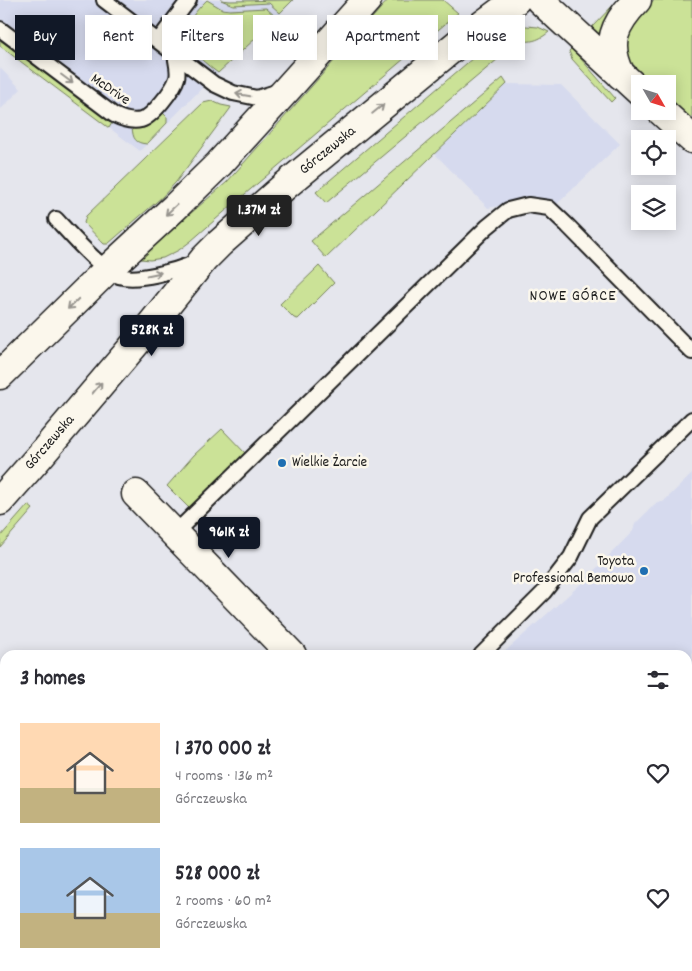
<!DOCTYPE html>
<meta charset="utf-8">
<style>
:root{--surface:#fff;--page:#f7f7f7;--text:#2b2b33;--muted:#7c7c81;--accent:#111827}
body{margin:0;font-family:Dekko,sans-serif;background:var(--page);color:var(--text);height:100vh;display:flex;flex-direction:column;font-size:19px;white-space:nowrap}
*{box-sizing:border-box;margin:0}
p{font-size:16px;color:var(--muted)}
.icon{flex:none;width:28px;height:28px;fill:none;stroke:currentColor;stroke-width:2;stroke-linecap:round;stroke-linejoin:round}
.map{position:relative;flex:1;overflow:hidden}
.sheet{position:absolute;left:0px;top:650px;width:692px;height:321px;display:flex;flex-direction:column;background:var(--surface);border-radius:15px 15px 0 0;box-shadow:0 2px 12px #0003}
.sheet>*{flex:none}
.banner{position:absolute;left:15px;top:15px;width:662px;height:45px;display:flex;gap:10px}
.needle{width:32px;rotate:129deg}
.buttons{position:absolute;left:631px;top:75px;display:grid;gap:10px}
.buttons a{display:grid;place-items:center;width:45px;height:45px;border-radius:0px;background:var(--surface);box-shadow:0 2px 12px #0003;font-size:25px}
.price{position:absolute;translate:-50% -42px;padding:0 11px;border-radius:5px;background:var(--accent);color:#fff;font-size:16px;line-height:32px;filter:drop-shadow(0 1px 2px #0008)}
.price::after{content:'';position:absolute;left:50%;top:30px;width:15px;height:11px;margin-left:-8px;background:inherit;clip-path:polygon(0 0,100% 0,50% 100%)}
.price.on{background:#222;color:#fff}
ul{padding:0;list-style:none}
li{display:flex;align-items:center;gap:15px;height:125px;padding:0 20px}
li span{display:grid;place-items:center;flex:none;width:140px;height:100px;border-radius:0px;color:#555}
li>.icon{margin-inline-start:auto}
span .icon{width:60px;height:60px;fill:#fffc;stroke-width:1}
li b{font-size:21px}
h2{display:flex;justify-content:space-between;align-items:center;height:60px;padding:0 20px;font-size:21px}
.chip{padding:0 18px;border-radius:0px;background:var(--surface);box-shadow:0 2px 12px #0003;font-size:18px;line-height:45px}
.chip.on{background:var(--accent);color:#fff}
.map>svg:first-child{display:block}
.built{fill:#d6daee}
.green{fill:#cbe297;stroke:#747f5a}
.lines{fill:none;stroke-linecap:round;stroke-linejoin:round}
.service-casing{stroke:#1c1c1c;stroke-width:18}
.minor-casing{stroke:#1c1c1c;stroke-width:31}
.secondary-casing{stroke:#1c1c1c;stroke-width:31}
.service{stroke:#fbf7ec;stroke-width:14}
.minor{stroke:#fbf7ec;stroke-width:28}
.secondary{stroke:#fbf7ec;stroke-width:28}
.oneway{stroke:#97948e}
.poi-dot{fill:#1f6fb2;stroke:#fbf7ec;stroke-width:2}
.labels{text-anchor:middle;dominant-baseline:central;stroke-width:5;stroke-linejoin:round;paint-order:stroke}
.street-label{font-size:15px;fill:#1c1c1c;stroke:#fbf7ec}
.poi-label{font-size:15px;fill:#1c1c1c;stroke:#fbf7ec;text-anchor:start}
.neighbourhood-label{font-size:16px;letter-spacing:1px;fill:#1c1c1c;stroke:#fbf7ec}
</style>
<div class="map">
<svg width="692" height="971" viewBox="0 0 692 971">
<rect width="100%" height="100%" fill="#e5e6ed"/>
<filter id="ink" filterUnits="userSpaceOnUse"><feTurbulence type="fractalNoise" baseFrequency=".02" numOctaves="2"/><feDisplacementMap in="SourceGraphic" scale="10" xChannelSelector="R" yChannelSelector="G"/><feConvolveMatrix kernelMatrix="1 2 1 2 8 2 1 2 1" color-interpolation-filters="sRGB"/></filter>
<g filter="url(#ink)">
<path class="built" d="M 0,0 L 294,0 L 257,37 L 202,88 L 140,151 L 0,46 Z
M 0,68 L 21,89 L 0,110 Z
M 507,84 L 561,85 L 620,144 L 555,206 L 514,203 L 488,208 L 434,153 Z
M 692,474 L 692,832 L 688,827 L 688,655 L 501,655 L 582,583 L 633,531 L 635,524 L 657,502 L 663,502 Z"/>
<path class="green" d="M 207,0 L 222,9 L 230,10 L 266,8 L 276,17 L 257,37 L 218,73 C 186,49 173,32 207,0 Z
M 221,0 L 230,1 L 293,0 L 280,13 L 269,3 L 233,5 Z
M 388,0 L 443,0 L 458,13 L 231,206 L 191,241 L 179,250 L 163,258 L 150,260 L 141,259 L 139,258 L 227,182 Z
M 618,0 L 624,0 L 603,37 L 592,27 Z
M 654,0 L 692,0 L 692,119 L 668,96 L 668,84 L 654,84 C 640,72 622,59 626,38 C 627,33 633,26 636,21 C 642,14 646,5 654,0 Z
M 526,26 L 538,27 L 549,32 C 536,43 521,46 510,31 L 520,27 Z
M 0,40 L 112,123 L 109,128 L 0,46 Z
M 487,46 L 498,59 L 326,203 L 316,192 Z
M 571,49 L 581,59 L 615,98 L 611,102 L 572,59 L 569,51 Z
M 503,78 L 507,84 L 326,258 L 311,241 Z
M 212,101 L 221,105 L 231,107 L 230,109 L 176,182 L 162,197 L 108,244 L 104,244 L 84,223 L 86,216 L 203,103 Z
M 163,113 L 167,117 L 167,123 L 147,144 C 135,143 133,139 132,127 L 150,125 L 161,114 Z
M 319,266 L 334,283 L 298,319 L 294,318 L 280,304 Z
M 222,429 L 247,455 L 191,510 L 167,486 L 194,455 Z
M 28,505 L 33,509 L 0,547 L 0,537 Z"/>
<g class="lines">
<g class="service-casing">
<path id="service" d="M 104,0 L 214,84 L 233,93 L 257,98 L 279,91
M 0,29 L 114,115 C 122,119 132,122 141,120 C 152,117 174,89 177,78 C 179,71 176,62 175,54
M 158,41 L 189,0
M 56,219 C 69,233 102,271 119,276 C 138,282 177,270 195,263
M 175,533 L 487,227 L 508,210 L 528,205 L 549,208 L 568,226 L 692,352
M 481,655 L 544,592 L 571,557 L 590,518 L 692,419"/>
</g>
<g class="minor-casing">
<path id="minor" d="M 136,494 L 292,655
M 594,966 L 599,971"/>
</g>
<g class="secondary-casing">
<path id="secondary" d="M 540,0 L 640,92
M 621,75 C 605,43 614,24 637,0
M 661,111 L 692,139
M 0,375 L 107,270 L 174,208 L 219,164 L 289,87 L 367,0
M 0,501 L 39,457 L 142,336 L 204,259 L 220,243 L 286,185 L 466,37 L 516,0"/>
</g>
<use href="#service" class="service"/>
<use href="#minor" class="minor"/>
<use href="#secondary" class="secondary"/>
</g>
<defs><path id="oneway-shaft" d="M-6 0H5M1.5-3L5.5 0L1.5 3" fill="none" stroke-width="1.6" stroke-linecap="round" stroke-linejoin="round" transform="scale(1.25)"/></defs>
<g class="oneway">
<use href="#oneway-shaft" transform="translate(67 79) rotate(37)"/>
<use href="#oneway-shaft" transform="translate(243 95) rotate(-170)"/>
<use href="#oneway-shaft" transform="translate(378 109) rotate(-39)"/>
<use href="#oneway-shaft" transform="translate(171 210) rotate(137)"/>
<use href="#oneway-shaft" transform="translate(154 274) rotate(-11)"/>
<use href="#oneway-shaft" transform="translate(73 304) rotate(136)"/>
<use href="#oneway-shaft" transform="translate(97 388) rotate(-50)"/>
</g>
</g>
<g class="poi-dot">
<circle cx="282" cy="463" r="5"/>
<circle cx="644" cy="571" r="5"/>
</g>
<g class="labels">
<g class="street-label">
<text transform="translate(110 90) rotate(34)">McDrive</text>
<text transform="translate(328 151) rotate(-39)">Górczewska</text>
<text transform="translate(50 443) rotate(-49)">Górczewska</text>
</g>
<g class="poi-label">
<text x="292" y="463">Wielkie Żarcie</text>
<text x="634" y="562" text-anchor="end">Toyota<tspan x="634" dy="17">Professional Bemowo</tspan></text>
</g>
<g class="neighbourhood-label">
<text x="573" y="296">NOWE GÓRCE</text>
</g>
</g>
</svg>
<div class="buttons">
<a><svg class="needle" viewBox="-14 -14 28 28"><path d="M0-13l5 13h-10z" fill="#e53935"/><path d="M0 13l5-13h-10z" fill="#7c7c81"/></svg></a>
<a><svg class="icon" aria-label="locate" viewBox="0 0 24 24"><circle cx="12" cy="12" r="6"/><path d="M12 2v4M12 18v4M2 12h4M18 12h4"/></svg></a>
<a><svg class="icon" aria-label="layers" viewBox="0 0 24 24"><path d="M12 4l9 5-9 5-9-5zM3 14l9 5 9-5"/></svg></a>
</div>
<b class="price on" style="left:259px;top:237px">1.37M zł</b>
<b class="price" style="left:152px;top:357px">528K zł</b>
<b class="price" style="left:229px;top:559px">961K zł</b>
<div class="banner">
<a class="chip on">Buy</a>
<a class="chip">Rent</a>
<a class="chip">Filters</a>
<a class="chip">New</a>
<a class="chip">Apartment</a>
<a class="chip">House</a>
</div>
<section class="sheet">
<h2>3 homes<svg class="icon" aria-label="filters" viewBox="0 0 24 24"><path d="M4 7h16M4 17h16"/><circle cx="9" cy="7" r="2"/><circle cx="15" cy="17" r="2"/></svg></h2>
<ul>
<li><span style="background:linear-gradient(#ffd9b3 65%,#c2b280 0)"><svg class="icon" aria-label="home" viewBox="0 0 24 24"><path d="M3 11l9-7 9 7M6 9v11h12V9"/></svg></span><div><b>1 370 000 zł</b><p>4 rooms · 136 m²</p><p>Górczewska</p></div><svg class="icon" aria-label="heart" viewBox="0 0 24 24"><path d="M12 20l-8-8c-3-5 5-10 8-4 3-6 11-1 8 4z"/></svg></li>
<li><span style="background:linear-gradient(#a9c7e8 65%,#c2b280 0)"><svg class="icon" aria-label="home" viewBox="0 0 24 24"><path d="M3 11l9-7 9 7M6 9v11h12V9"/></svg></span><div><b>528 000 zł</b><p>2 rooms · 60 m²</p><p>Górczewska</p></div><svg class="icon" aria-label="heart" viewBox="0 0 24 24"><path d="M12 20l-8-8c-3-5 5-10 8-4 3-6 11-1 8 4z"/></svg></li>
</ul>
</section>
</div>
